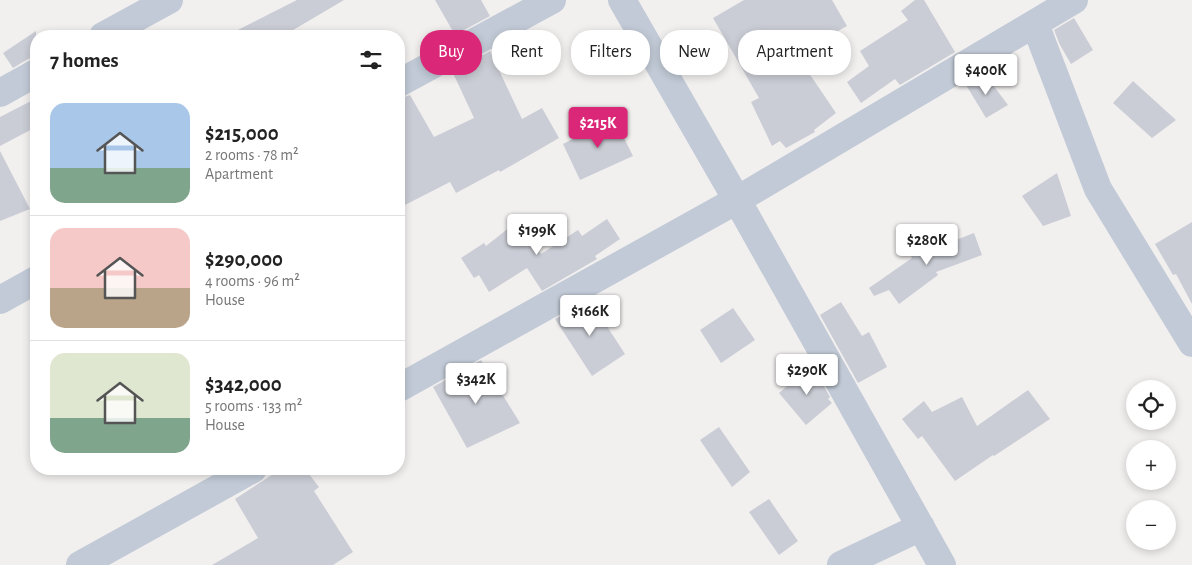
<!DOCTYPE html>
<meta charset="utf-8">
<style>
:root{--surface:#fff;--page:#f2f2f2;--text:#222;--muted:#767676;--line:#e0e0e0;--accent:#db2777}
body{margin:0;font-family:"Alegreya Sans",sans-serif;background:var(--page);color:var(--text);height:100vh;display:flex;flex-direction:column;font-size:19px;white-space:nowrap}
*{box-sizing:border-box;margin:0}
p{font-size:16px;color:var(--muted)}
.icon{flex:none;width:28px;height:28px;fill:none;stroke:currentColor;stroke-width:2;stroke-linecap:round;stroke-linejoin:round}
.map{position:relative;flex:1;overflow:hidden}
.drawer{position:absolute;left:30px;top:30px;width:375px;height:445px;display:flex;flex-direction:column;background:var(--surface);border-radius:20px;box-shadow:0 2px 8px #0003}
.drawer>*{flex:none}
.hud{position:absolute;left:420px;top:30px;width:475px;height:45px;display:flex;gap:10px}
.buttons{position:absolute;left:1126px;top:380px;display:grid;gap:10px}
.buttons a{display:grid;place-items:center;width:50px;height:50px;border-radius:50%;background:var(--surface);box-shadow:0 2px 8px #0003;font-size:25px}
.price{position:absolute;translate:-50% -42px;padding:0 11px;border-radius:5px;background:#fff;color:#222;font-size:16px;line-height:32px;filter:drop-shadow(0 1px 2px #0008)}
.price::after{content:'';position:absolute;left:50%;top:30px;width:15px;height:11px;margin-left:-8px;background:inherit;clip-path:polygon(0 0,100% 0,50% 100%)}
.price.selected{background:var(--accent);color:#fff}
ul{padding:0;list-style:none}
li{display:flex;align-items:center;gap:15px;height:125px;padding:0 20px}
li+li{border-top:1px solid var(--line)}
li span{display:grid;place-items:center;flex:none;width:140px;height:100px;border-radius:15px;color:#555}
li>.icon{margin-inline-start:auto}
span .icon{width:60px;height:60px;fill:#fffc;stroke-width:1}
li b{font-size:21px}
h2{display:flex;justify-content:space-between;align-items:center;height:60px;padding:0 20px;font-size:21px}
.pill{padding:0 18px;border-radius:20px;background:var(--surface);box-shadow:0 2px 8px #0003;font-size:18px;line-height:45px}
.pill.selected{background:var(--accent);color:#fff}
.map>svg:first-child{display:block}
.building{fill:#cacdd5}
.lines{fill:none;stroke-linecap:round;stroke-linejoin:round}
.minor{stroke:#c1cad6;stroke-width:28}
</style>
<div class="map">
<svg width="1192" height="565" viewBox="0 0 1192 565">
<rect width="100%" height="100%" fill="#f2efef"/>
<path class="building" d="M 297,0 L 344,0 L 283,36 L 226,36 Z
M 435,0 L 481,0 L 490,16 L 455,35 Z
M 744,0 L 832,0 L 847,26 L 796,54 L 836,113 L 814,130 L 815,132 L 786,148 L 780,141 L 772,146 L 751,102 L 759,98 L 713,18 Z
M 915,0 L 924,0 L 955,52 L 900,85 L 895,79 L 861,103 L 847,82 L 869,66 L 860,51 L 908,20 L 901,11 Z
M 1074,18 L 1093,50 L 1071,64 L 1060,45 L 1054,30 Z
M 36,31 L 36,57 L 28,59 L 13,68 L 3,53 Z
M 490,51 L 522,119 L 542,108 L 559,138 L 500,172 L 499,170 L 456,193 L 450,182 L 399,208 L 399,99 L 410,95 L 434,137 L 474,118 L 453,73 L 471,64 L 470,62 Z
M 984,73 L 1008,105 L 986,118 L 966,85 Z
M 1133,81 L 1176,120 L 1152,138 L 1113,103 Z
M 36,91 L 36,127 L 0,146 L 0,117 L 33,100 L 30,94 Z
M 614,118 L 633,156 L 580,180 L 563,144 Z
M 0,151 L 30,209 L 0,221 Z
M 1057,173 L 1071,216 L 1043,226 L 1022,196 Z
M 607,219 L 620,239 L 595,256 L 597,259 L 542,291 L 527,268 L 489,292 L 479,275 L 474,278 L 461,258 L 484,243 L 486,246 L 515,223 L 541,254 L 578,230 L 582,236 Z
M 1192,222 L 1192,304 L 1176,274 L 1173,275 L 1155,244 Z
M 974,233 L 982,255 L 936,272 L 938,275 L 899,304 L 889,290 L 874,296 L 869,288 L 912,258 L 910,254 L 937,237 L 943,245 Z
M 590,300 L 625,354 L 592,376 L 555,319 Z
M 841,302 L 862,336 L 869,332 L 887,367 L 858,383 L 820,315 Z
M 733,308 L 755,340 L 721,363 L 700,330 Z
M 481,360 L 520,423 L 467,448 L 433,387 Z
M 812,365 L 830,397 L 828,399 L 832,403 L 806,425 L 779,393 Z
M 1028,390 L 1050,419 L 994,456 L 993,455 L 955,481 L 922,436 L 918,439 L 902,419 L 924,401 L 932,412 L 962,397 L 977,426 Z
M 719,427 L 750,472 L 732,487 L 700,440 Z
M 281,469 L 305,469 L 319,487 L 314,491 L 353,552 L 333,565 L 212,565 L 258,538 L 235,499 Z
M 769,499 L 798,541 L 779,555 L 749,512 Z"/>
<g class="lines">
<path class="minor" d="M 622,0 L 737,200 L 942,565
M 1035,24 L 1098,189 L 1192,343
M 103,36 L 169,0
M 399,83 L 552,0
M 0,93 L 36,73
M 0,300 L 36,280
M 399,388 L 737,200 L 1074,0
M 80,565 L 253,469
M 841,565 L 921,527"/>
</g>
</svg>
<div class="buttons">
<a><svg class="icon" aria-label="locate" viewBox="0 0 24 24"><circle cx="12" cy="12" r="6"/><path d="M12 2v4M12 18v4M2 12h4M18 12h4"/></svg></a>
<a>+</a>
<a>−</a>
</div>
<b class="price" style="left:986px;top:96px">$400K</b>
<b class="price selected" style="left:598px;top:149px">$215K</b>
<b class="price" style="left:537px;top:256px">$199K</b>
<b class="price" style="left:927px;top:266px">$280K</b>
<b class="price" style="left:590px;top:337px">$166K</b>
<b class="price" style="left:807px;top:396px">$290K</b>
<b class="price" style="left:476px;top:405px">$342K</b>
<div class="hud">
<a class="pill selected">Buy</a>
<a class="pill">Rent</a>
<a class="pill">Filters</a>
<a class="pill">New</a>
<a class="pill">Apartment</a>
</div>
<section class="drawer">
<h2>7 homes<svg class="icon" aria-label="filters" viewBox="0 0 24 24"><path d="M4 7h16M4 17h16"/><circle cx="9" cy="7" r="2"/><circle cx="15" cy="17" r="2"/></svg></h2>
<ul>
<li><span style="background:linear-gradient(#a9c7e8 65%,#7fa58c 0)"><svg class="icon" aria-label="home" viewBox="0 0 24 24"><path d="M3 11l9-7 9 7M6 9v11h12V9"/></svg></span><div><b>$215,000</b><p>2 rooms · 78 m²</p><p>Apartment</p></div></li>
<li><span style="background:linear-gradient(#f6c9c9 60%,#b9a48a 0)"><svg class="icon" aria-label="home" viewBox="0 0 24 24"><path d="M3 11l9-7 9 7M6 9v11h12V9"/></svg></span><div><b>$290,000</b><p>4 rooms · 96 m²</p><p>House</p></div></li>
<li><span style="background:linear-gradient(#dfe7d0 65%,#7fa58c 0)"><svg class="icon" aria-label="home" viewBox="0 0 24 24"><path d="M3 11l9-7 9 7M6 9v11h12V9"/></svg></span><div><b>$342,000</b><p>5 rooms · 133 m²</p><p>House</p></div></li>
</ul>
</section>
</div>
